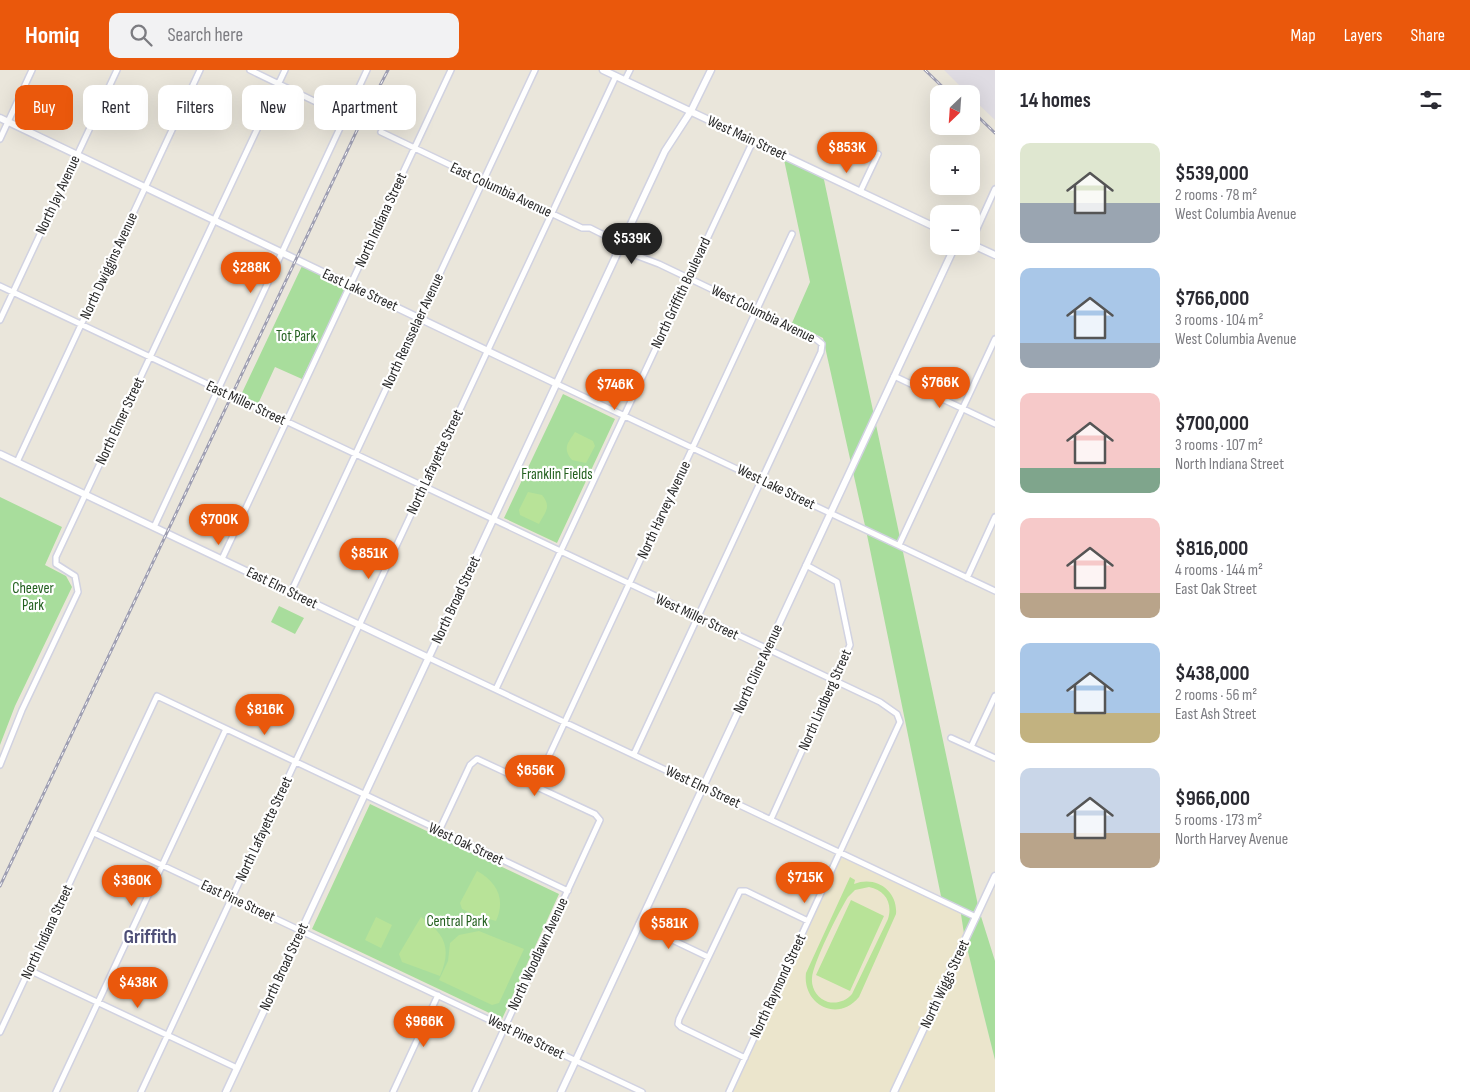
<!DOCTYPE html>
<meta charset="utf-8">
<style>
:root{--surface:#fff;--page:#f2f2f3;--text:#2b2b33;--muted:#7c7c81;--accent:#ea580c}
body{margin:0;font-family:"Sofia Sans Condensed",sans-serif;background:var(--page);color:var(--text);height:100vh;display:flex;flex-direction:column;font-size:19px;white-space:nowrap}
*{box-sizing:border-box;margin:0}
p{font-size:16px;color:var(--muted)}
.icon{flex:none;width:28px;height:28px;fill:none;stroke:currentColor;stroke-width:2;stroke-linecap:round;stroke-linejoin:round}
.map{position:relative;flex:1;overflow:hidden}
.sheet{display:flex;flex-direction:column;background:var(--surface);width:475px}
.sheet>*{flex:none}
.hud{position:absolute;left:15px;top:15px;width:475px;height:45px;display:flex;gap:10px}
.needle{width:32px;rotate:205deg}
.buttons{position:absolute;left:930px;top:15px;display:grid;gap:10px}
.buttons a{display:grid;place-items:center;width:50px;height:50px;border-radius:10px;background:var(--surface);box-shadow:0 5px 20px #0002;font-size:25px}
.price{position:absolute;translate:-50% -42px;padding:0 11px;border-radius:18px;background:var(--accent);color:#fff;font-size:16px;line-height:32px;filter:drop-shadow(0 1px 2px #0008)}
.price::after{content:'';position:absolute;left:50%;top:30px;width:15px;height:11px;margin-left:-8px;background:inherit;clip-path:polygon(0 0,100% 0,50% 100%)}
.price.selected{background:#222;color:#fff}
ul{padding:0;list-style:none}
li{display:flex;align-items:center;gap:15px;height:125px;padding:0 25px}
li span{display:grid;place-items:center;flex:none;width:140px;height:100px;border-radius:10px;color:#555}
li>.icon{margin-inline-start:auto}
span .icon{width:60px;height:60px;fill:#fffc;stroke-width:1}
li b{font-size:21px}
h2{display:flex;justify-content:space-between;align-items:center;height:60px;padding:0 25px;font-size:21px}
.tag{padding:0 18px;border-radius:10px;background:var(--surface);box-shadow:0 5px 20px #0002;font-size:18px;line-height:45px}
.tag.selected{background:var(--accent);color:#fff}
header{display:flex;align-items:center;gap:30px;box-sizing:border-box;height:70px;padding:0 25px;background:var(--accent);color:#fff}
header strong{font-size:24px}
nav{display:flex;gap:28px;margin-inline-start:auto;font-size:18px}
.search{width:350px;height:45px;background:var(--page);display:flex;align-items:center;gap:12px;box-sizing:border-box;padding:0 18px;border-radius:10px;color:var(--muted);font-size:19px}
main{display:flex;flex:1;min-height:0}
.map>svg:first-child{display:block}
.industrial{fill:#dfdce3}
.education{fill:#ebe5cc}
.green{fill:#a8dd9c}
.pitch{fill:#b8e398;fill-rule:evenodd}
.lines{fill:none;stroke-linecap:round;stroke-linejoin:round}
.minor-casing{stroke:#d1d2e1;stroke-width:8}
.tertiary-casing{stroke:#d1d2e1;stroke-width:9}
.minor{stroke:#fff;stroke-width:5}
.tertiary{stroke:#fff;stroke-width:6}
.rail-casing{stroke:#9f9fb2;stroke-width:3}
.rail{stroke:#fff;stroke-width:1;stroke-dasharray:4;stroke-linecap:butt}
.labels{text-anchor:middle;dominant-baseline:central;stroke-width:4.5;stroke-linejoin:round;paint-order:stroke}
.street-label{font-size:15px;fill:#292929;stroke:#fff}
.park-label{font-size:15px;fill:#23601f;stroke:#fff}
.district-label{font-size:20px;font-weight:bold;fill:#4d4e76;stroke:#fff}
</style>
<header>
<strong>Homiq</strong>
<div class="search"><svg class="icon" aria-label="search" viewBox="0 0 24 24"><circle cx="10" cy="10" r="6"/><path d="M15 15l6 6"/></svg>Search here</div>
<nav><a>Map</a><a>Layers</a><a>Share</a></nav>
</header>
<main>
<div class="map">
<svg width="995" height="1022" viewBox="0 0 995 1022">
<rect width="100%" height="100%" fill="#eae6db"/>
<path class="industrial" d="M 944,0 L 995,0 L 995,50 L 971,27 L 971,24 L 968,24 Z"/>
<path class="education" d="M 840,782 L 960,837 L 965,870 L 995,990 L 995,1022 L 728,1022 Z"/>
<path class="green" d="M 783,85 L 823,105 L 979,840 L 995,891 L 995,990 L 965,870 L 960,838 L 942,831 L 866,460 L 823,268 L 792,253 L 810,212 Z
M 302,196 L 346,217 L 302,309 L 275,297 L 258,334 L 240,327 Z
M 563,324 L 615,349 L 557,473 L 504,448 Z
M 0,427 L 62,457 L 45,495 L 66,506 L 72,517 L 15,636 L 0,675 Z
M 279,536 L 304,548 L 295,564 L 271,552 Z
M 370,734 L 559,824 L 502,949 L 312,859 Z"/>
<path class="pitch" d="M 575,362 L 593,371 L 595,376 L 586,393 L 572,390 C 562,378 568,373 575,362 Z
M 528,422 L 542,425 C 552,437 545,442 539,454 L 520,445 L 519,440 Z
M 477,801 C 497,812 506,829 496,851 L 475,845 L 462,839 L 460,833 Z
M 850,807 L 855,810 L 854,814 C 876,805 898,821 896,844 L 859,927 C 838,953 802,935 806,903 ZM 869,817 C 885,820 893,833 888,849 L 852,924 C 846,931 837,934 828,932 C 818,929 811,919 812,908 C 813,893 839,841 848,827 L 855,820 Z
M 851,830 L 884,846 L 850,921 L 816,905 Z
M 376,847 L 392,855 L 381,878 L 365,870 Z
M 421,847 C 445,864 452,878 440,906 L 402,892 L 399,884 Z
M 479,861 L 524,879 L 499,933 L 492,935 L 439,910 L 448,891 L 450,873 L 459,865 Z"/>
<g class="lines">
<g class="minor-casing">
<path id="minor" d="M 250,0 L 345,46
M 625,10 L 630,0
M 381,62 L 582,158 L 590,158 L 616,171 L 627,182 L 659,194 L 816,269 L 822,274 L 821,282 L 634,684
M 0,69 L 32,0
M 860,122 L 878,84
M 971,172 L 995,119
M 0,216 L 880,632 L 897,644 L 900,652 L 729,1022
M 0,250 L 117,0
M 894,306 L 995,354
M 557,314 L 995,521
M 17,392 L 200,0
M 154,457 L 367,0
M 899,475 L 995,269
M 222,489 L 451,0
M 967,508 L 995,447
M 291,522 L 535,0
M 429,588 L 976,847
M 496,619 L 753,71
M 951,668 L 995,688
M 971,677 L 995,626
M 0,695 L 22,640 L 78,522 L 75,506 L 56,494 L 56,487 L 285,0
M 535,716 L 792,164
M 771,749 L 850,575 L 837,512 L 806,495
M 439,761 L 470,695 L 477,689 L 595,744 L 600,750 L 475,1022
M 94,763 L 642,1022
M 639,854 L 708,887
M 29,900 L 237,998
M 0,962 L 157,626 L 568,821
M 745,988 L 681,957 L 678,954 L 679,949 L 740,821 L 746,821 L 808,851
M 56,1022 L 226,659
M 141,1022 L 616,6
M 393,1022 L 438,925"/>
</g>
<g class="tertiary-casing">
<path id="tertiary" d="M 603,0 L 939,159
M 0,48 L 557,314
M 971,174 L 995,185
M 0,384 L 429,588
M 226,1022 L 665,81 L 691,41 L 711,0
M 561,1022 L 955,176
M 894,1022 L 995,806"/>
</g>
<use href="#minor" class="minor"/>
<use href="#tertiary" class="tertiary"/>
<g class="rail-casing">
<path id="rail" d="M 925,0 L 950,24
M 971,40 L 995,63
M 0,816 L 359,56 L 388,0"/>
</g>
<use href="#rail" class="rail"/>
</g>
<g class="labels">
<g class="street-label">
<text transform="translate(747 68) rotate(25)">West Main Street</text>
<text transform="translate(501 120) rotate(25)">East Columbia Avenue</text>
<text transform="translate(58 125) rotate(-65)">North Jay Avenue</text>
<text transform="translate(381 150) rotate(-65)">North Indiana Street</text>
<text transform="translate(109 196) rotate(-65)">North Dwiggins Avenue</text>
<text transform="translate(360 220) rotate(25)">East Lake Street</text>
<text transform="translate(681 223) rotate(-65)">North Griffith Boulevard</text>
<text transform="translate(763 244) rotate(26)">West Columbia Avenue</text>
<text transform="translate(413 261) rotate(-65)">North Rensselaer Avenue</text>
<text transform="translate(246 333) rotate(25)">East Miller Street</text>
<text transform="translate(120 351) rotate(-65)">North Elmer Street</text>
<text transform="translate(435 392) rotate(-65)">North Lafayette Street</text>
<text transform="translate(776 417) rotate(26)">West Lake Street</text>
<text transform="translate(664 440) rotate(-65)">North Harvey Avenue</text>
<text transform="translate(282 518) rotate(26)">East Elm Street</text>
<text transform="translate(456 530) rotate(-65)">North Broad Street</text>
<text transform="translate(697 547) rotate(25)">West Miller Street</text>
<text transform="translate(758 599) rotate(-65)">North Cline Avenue</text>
<text transform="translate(825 630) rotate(-66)">North Lindberg Street</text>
<text transform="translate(703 717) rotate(25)">West Elm Street</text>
<text transform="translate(264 759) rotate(-65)">North Lafayette Street</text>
<text transform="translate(466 774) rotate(25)">West Oak Street</text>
<text transform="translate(238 831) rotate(25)">East Pine Street</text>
<text transform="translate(47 862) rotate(-65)">North Indiana Street</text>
<text transform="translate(538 884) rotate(-65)">North Woodlawn Avenue</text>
<text transform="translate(284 897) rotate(-65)">North Broad Street</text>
<text transform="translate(945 914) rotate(-65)">North Wiggs Street</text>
<text transform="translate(778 916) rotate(-65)">North Raymond Street</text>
<text transform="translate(526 967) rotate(26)">West Pine Street</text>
</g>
<g class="park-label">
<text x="296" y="266">Tot Park</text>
<text x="557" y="404">Franklin Fields</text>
<text x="33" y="518">Cheever<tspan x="33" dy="17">Park</tspan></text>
<text x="457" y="851">Central Park</text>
</g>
<g class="district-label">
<text x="150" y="867">Griffith</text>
</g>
</g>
</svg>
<div class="buttons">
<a><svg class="needle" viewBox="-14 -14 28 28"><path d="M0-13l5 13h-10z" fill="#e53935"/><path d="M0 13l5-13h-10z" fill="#7c7c81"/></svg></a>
<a>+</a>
<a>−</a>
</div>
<b class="price" style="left:847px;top:104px">$853K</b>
<b class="price selected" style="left:632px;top:195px">$539K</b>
<b class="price" style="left:251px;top:224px">$288K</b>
<b class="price" style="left:940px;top:339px">$766K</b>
<b class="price" style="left:615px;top:341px">$746K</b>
<b class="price" style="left:219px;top:476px">$700K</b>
<b class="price" style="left:369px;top:510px">$851K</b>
<b class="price" style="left:265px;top:666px">$816K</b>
<b class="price" style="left:535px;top:727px">$656K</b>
<b class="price" style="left:805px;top:834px">$715K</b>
<b class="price" style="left:132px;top:837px">$360K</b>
<b class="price" style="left:669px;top:880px">$581K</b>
<b class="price" style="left:138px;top:939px">$438K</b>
<b class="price" style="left:424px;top:978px">$966K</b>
<div class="hud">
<a class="tag selected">Buy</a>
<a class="tag">Rent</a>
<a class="tag">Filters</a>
<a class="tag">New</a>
<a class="tag">Apartment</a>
</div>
</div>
<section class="sheet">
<h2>14 homes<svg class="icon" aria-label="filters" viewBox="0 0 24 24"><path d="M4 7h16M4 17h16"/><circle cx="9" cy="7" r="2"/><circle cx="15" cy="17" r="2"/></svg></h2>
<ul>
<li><span style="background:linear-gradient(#dfe7d0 60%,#9aa5b1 0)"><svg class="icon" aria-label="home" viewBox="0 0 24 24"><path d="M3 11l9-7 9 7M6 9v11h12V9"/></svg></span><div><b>$539,000</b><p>2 rooms · 78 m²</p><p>West Columbia Avenue</p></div></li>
<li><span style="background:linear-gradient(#a9c7e8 75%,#9aa5b1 0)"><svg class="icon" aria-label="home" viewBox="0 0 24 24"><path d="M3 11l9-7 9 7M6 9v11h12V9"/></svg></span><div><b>$766,000</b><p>3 rooms · 104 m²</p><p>West Columbia Avenue</p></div></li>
<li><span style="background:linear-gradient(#f6c9c9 75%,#7fa58c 0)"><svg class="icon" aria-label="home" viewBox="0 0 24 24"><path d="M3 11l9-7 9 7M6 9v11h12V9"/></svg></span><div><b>$700,000</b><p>3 rooms · 107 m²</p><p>North Indiana Street</p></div></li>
<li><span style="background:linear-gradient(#f6c9c9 75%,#b9a48a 0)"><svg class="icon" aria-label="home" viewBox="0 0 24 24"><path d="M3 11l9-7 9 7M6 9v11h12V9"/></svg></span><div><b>$816,000</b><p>4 rooms · 144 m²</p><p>East Oak Street</p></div></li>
<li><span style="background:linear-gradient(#a9c7e8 70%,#c2b280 0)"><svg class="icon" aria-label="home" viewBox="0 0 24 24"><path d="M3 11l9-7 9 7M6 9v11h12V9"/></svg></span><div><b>$438,000</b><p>2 rooms · 56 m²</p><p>East Ash Street</p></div></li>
<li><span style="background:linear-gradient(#c9d6e8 65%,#b9a48a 0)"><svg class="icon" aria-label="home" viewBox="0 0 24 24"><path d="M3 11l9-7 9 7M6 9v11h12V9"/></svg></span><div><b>$966,000</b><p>5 rooms · 173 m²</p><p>North Harvey Avenue</p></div></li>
</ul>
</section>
</main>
